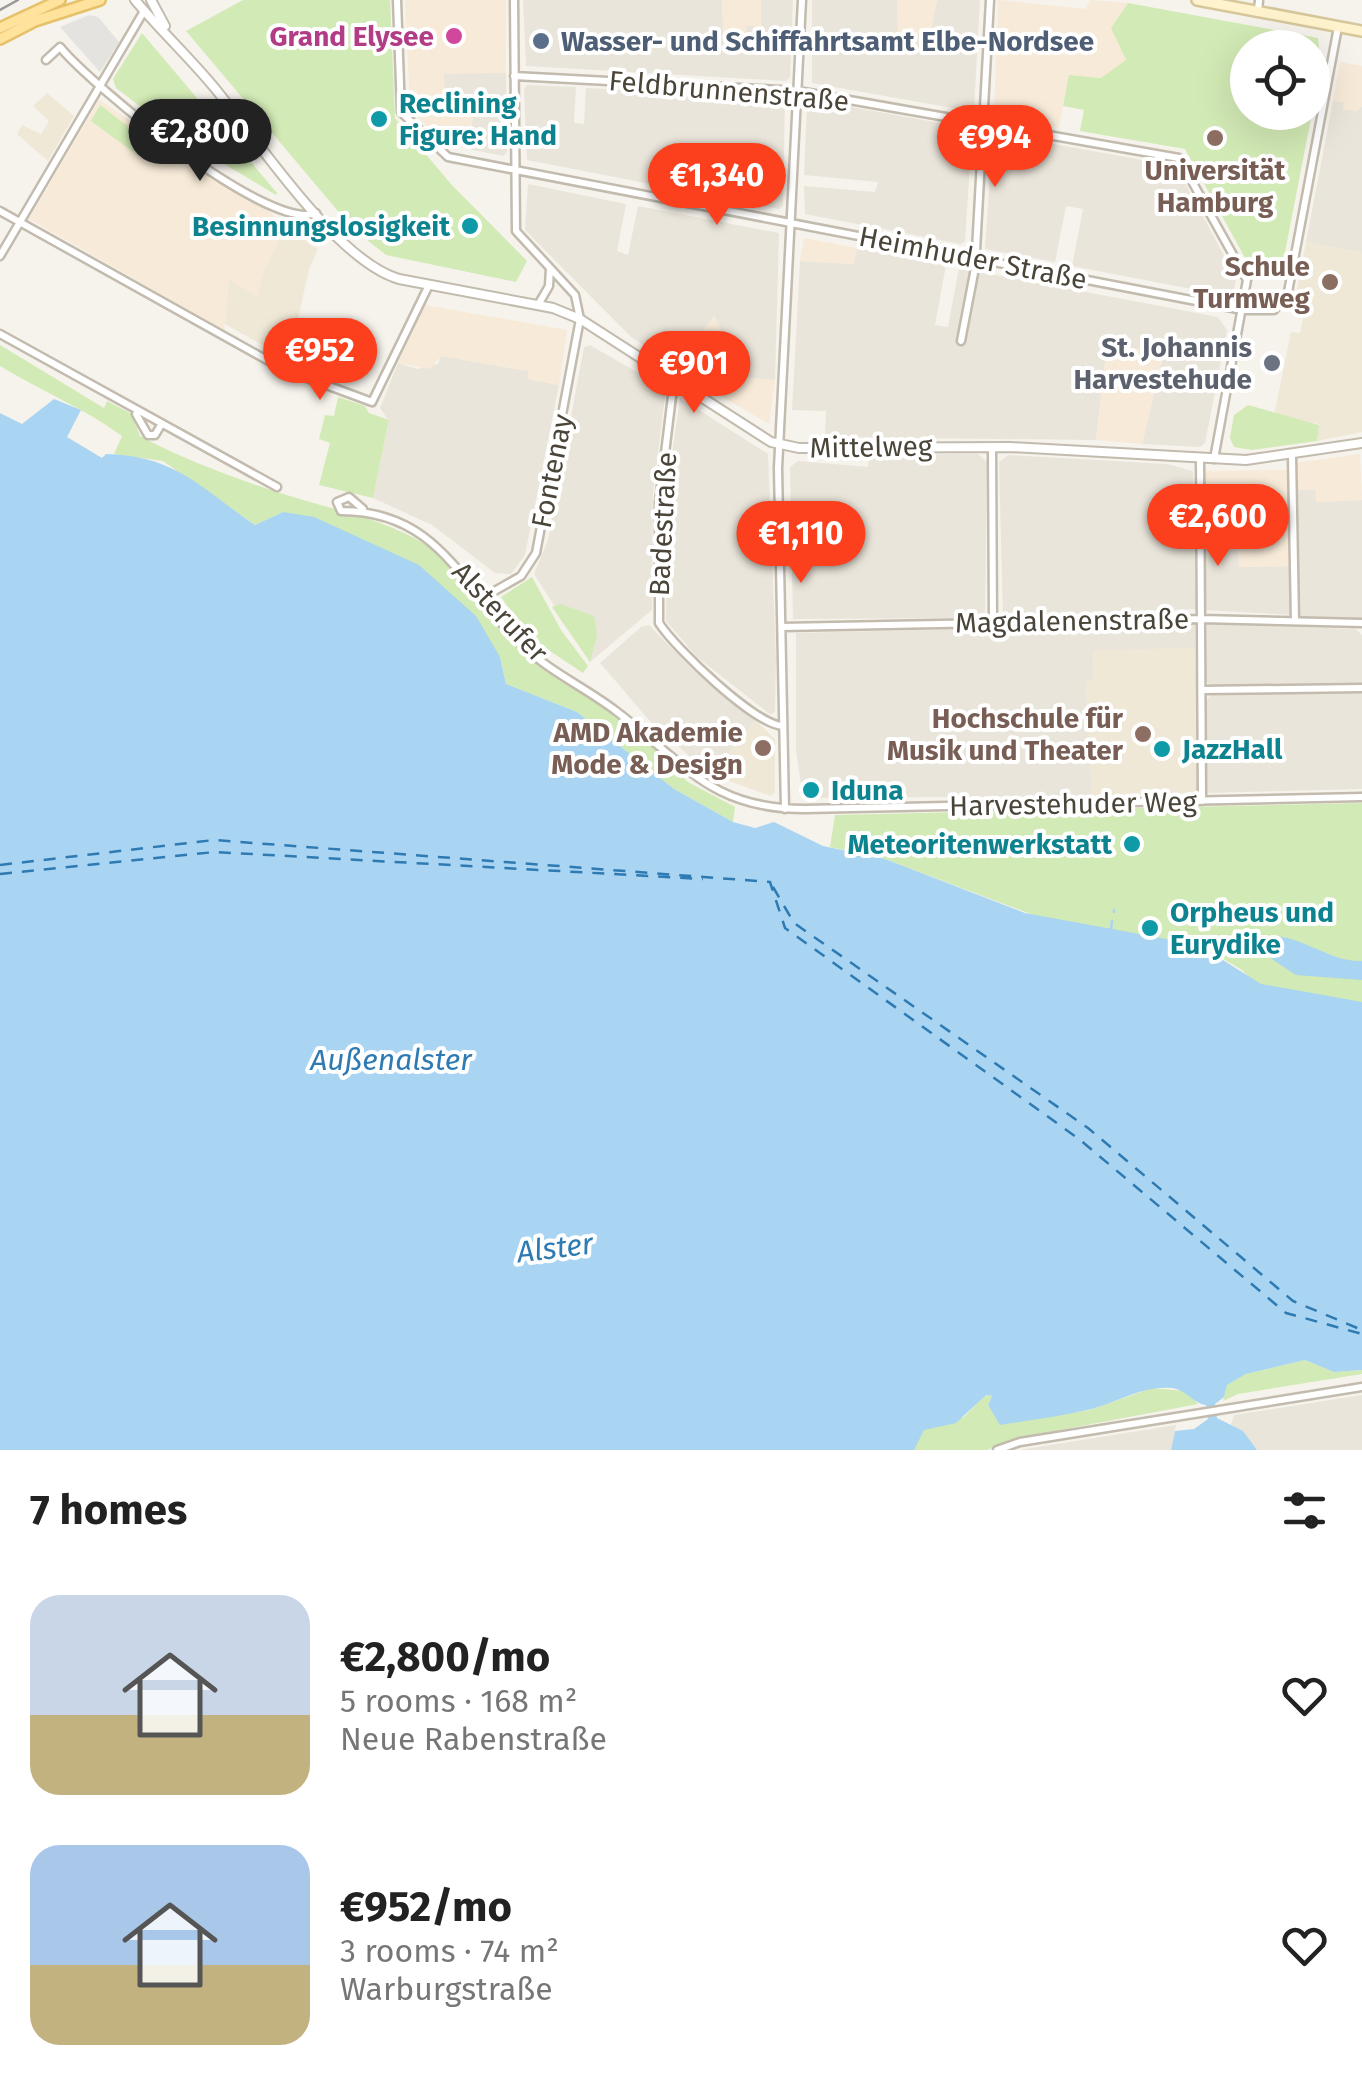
<!DOCTYPE html>
<meta charset="utf-8">
<style>
:root{--surface:#fff;--page:#f6f6f6;--text:#222;--muted:#767676;--accent:#fc3f1d}
body{margin:0;font-family:"Fira Sans",sans-serif;background:var(--page);color:var(--text);height:100vh;display:flex;flex-direction:column;font-size:38px;white-space:nowrap}
*{box-sizing:border-box;margin:0}
p{font-size:32px;color:var(--muted)}
.icon{flex:none;width:55px;height:55px;fill:none;stroke:currentColor;stroke-width:2;stroke-linecap:round;stroke-linejoin:round}
.map{position:relative;height:1450px;overflow:hidden}
.details{display:flex;flex-direction:column;background:var(--surface);flex:1}
.details>*{flex:none}
.buttons{position:absolute;left:1230px;top:30px;display:grid;gap:20px}
.buttons a{display:grid;place-items:center;width:100px;height:100px;border-radius:50%;background:var(--surface);box-shadow:0 10px 40px #0002;font-size:50px}
.price{position:absolute;translate:-50% -85px;padding:0 22px;border-radius:35px;background:var(--accent);color:#fff;font-size:32px;line-height:65px;filter:drop-shadow(0 2px 5px #0008)}
.price::after{content:'';position:absolute;left:50%;top:60px;width:30px;height:22px;margin-left:-15px;background:inherit;clip-path:polygon(0 0,100% 0,50% 100%)}
.price.on{background:#222;color:#fff}
ul{padding:0;list-style:none}
li{display:flex;align-items:center;gap:30px;height:250px;padding:0 30px}
li span{display:grid;place-items:center;flex:none;width:280px;height:200px;border-radius:30px;color:#555}
li>.icon{margin-inline-start:auto}
span .icon{width:120px;height:120px;fill:#fffc;stroke-width:1}
li b{font-size:42px}
h2{display:flex;justify-content:space-between;align-items:center;height:120px;padding:0 30px;font-size:42px}
.map>svg:first-child{display:block}
.residential{fill:#eae5da}
.commercial{fill:#f7ead8}
.education{fill:#efe8d6}
.green{fill:#d2eab5}
.parking{fill:#e5e3e0}
.water{fill:#a9d4f2}
.lines{fill:none;stroke-linecap:round;stroke-linejoin:round}
.stream{stroke:#a9d4f2;stroke-width:2.5}
.ferry{stroke:#2e7ab2;stroke-width:2.5;stroke-dasharray:12 10;stroke-linecap:butt}
.minor-casing{stroke:#c2bbae;stroke-width:11}
.tertiary-casing{stroke:#c2bbae;stroke-width:12}
.secondary-casing{stroke:#d6c79b;stroke-width:14}
.primary-casing{stroke:#e6c16a;stroke-width:14}
.minor{stroke:#fff;stroke-width:6}
.tertiary{stroke:#fff;stroke-width:8}
.secondary{stroke:#fff3cd;stroke-width:9}
.primary{stroke:#ffe39c;stroke-width:9}
.tram{stroke:#9a9a9a;stroke-width:2.5}
.hotel-dot{fill:#d1479c;stroke:#fff;stroke-width:4}
.service-dot{fill:#5c6f8a;stroke:#fff;stroke-width:4}
.culture-dot{fill:#0f9aa8;stroke:#fff;stroke-width:4}
.education-dot{fill:#8d6e63;stroke:#fff;stroke-width:4}
.worship-dot{fill:#6b7280;stroke:#fff;stroke-width:4}
.labels{text-anchor:middle;dominant-baseline:central;stroke-width:8;stroke-linejoin:round;paint-order:stroke}
.hotel-label{font-size:28px;font-weight:bold;fill:#b23c85;stroke:#fff;text-anchor:end}
.service-label{font-size:28px;font-weight:bold;fill:#4e5e75;stroke:#fff;text-anchor:start}
.street-label{font-size:28px;fill:#4b4439;stroke:#fff}
.culture-label{font-size:28px;font-weight:bold;fill:#0d838f;stroke:#fff;text-anchor:start}
.education-label{font-size:28px;font-weight:bold;fill:#785e54;stroke:#fff;text-anchor:end}
.worship-label{font-size:28px;font-weight:bold;fill:#5b616d;stroke:#fff;text-anchor:end}
.water-label{font-size:30px;font-style:italic;fill:#2e7ab2;stroke:#fff}
</style>
<div class="map">
<svg width="1362" height="1450" viewBox="0 0 1362 1450">
<rect width="100%" height="100%" fill="#f6f3ec"/>
<path class="residential" d="M 523,0 L 722,0 L 724,45 L 746,46 L 746,25 L 761,25 L 761,0 L 793,0 L 790,77 L 786,81 L 526,66 Z
M 812,0 L 897,0 L 898,32 L 930,34 L 937,0 L 980,0 L 974,108 L 969,111 L 812,83 Z
M 444,73 L 506,73 L 507,152 L 503,156 L 468,149 L 474,110 L 457,110 L 444,98 Z
M 527,85 L 576,87 L 574,123 L 584,124 L 586,88 L 785,98 L 783,206 L 779,209 L 527,160 L 524,89 Z
M 812,100 L 968,128 L 972,133 L 965,241 L 961,244 L 805,214 L 804,186 L 875,192 L 878,182 L 804,175 L 807,104 Z
M 1333,101 L 1344,102 L 1344,109 L 1357,111 L 1362,106 L 1362,253 L 1306,242 Z
M 993,133 L 1176,166 L 1236,278 L 1233,297 L 1072,266 L 1083,209 L 1066,206 L 1055,262 L 985,249 Z
M 528,184 L 626,204 L 617,251 L 628,255 L 638,206 L 779,233 L 775,380 L 746,378 L 740,368 L 721,396 L 699,381 L 726,340 L 714,316 L 679,368 L 631,337 L 525,230 Z
M 857,248 L 946,265 L 935,325 L 948,327 L 959,268 L 1218,317 L 1227,330 L 1205,443 L 1200,447 L 1142,444 L 1164,352 L 1107,345 L 1096,440 L 825,437 L 826,411 L 792,410 L 800,261 L 853,264 Z
M 590,345 L 666,389 L 653,493 L 652,610 L 590,662 L 534,574 L 548,540 L 584,347 Z
M 441,356 L 529,371 L 528,379 L 559,385 L 525,555 L 511,574 L 495,573 L 432,525 L 373,498 L 389,421 L 380,408 L 398,363 L 417,369 L 438,364 Z
M 680,398 L 768,454 L 776,658 L 775,711 L 771,715 L 697,657 L 666,621 L 667,490 Z
M 948,454 L 978,454 L 987,462 L 985,618 L 793,619 L 790,467 L 798,461 L 868,467 L 869,456 Z
M 1008,455 L 1167,464 L 1193,471 L 1196,609 L 1003,617 L 999,462 Z
M 1316,489 L 1317,502 L 1362,500 L 1362,619 L 1299,617 L 1296,490 Z
M 1237,519 L 1239,567 L 1291,566 L 1292,615 L 1204,610 L 1201,520 Z
M 1195,623 L 1195,648 L 1093,651 L 1094,680 L 1086,682 L 1092,796 L 803,798 L 796,750 L 796,633 Z
M 1207,624 L 1356,629 L 1362,635 L 1362,685 L 1211,687 L 1206,680 Z
M 649,625 L 694,671 L 755,720 L 712,775 L 655,727 L 600,663 L 641,627 Z
M 1362,691 L 1362,789 L 1205,793 L 1204,704 L 1212,693 Z
M 1362,1395 L 1362,1450 L 1257,1450 L 1231,1424 L 1234,1415 Z
M 1176,1425 L 1171,1450 L 1019,1450 Z"/>
<path class="commercial" d="M 405,0 L 506,0 L 506,73 L 444,74 L 445,98 L 457,110 L 474,110 L 468,149 L 441,142 L 410,109 Z
M 722,0 L 761,0 L 761,26 L 746,26 L 747,46 L 724,45 Z
M 897,0 L 937,0 L 930,34 L 898,32 Z
M 998,0 L 1085,9 L 1091,0 L 1128,3 L 1111,28 L 1126,60 L 1102,78 L 1069,75 L 1059,127 L 994,115 Z
M 1340,62 L 1362,66 L 1362,106 L 1357,111 L 1343,109 L 1344,102 L 1333,101 Z
M 99,100 L 268,210 L 286,227 L 256,298 L 229,280 L 224,330 L 29,219 Z
M 804,238 L 857,248 L 854,264 L 800,261 Z
M 425,305 L 567,330 L 559,385 L 528,379 L 528,371 L 441,356 L 430,369 L 398,363 Z
M 714,316 L 726,339 L 699,381 L 679,368 Z
M 1107,345 L 1164,351 L 1142,444 L 1096,440 Z
M 740,367 L 747,378 L 775,380 L 769,424 L 721,396 Z
M 1360,454 L 1362,500 L 1316,502 L 1315,489 L 1296,490 L 1294,463 Z
M 1287,470 L 1291,566 L 1239,567 L 1237,520 L 1205,520 L 1204,471 Z"/>
<path class="education" d="M 47,93 L 74,116 L 48,161 L 17,134 L 22,125 L 41,134 L 49,121 L 33,106 Z
M 286,227 L 318,249 L 309,269 L 289,360 L 225,324 L 229,279 L 257,297 L 265,268 Z
M 1306,242 L 1362,253 L 1362,432 L 1317,441 L 1319,424 L 1274,415 L 1291,332 L 1300,333 L 1304,314 L 1293,311 Z
M 1195,648 L 1200,774 L 1196,793 L 1092,796 L 1086,681 L 1094,680 L 1093,650 Z
M 755,720 L 775,739 L 775,792 L 771,796 L 712,775 Z"/>
<path class="green" d="M 243,0 L 390,0 L 395,118 L 451,184 L 527,261 L 516,282 L 386,255 L 353,229 L 186,31 Z
M 1128,3 L 1318,38 L 1321,64 L 1313,108 L 1312,48 L 1248,48 L 1248,112 L 1312,113 L 1280,278 L 1254,274 L 1185,149 L 1080,131 L 1084,110 L 1063,106 L 1069,75 L 1101,78 L 1126,60 L 1111,28 Z
M 142,33 L 277,193 L 276,195 L 186,141 L 116,88 L 113,79 Z
M 100,105 L 142,137 L 140,157 L 91,121 Z
M 0,345 L 104,408 L 107,401 L 132,414 L 140,436 C 187,461 239,480 290,496 C 344,513 392,520 440,554 L 536,660 L 635,730 L 688,782 L 735,807 L 733,822 L 674,789 L 577,712 L 506,684 L 500,657 L 283,512 L 255,525 L 163,461 L 114,454 L 122,436 C 84,408 41,391 0,366 Z
M 338,397 L 365,406 L 369,413 L 389,420 L 373,498 L 319,485 L 330,443 L 319,439 L 325,415 L 334,416 Z
M 1248,405 L 1319,425 L 1317,441 L 1252,450 L 1234,447 L 1230,438 L 1234,415 Z
M 532,577 L 561,630 L 588,666 L 583,673 L 529,637 L 501,597 Z
M 560,604 L 594,616 L 597,635 L 590,662 L 552,607 Z
M 1362,803 L 1362,1015 L 1271,1001 L 1242,970 L 1200,945 L 1044,919 L 885,859 L 830,847 L 835,815 Z
M 1305,1360 L 1334,1372 L 1362,1370 L 1362,1374 L 1238,1394 L 1223,1401 L 1227,1385 L 1246,1374 Z
M 1152,1388 L 1185,1391 L 1198,1404 L 1012,1439 L 987,1450 L 913,1450 L 924,1429 L 964,1417 L 985,1395 L 992,1396 L 988,1405 L 1000,1424 L 1090,1410 Z"/>
<path class="parking" d="M 89,15 L 98,17 L 119,42 L 100,72 L 60,27 Z"/>
<path class="water" d="M 54,399 L 81,410 L 67,437 L 102,458 L 106,454 C 175,455 202,489 255,525 L 283,512 L 314,517 L 419,565 L 476,616 L 500,657 L 506,684 L 577,712 L 674,789 L 733,822 L 755,828 L 774,822 L 823,846 L 885,859 L 1025,913 L 1199,945 L 1261,984 L 1362,1002 L 1362,1370 L 1334,1372 L 1305,1360 L 1246,1374 L 1227,1385 L 1224,1397 L 1215,1404 L 1217,1418 L 1243,1431 L 1257,1450 L 1171,1450 L 1175,1431 L 1194,1429 L 1208,1419 L 1206,1405 C 1192,1403 1187,1390 1172,1388 C 1142,1385 1115,1404 1087,1410 C 1058,1417 1029,1420 1000,1425 L 988,1405 L 992,1396 L 986,1395 L 956,1423 L 924,1430 L 914,1450 L 0,1450 L 0,413 L 22,424 Z
M 1269,936 C 1303,935 1328,962 1362,961 L 1362,980 L 1296,975 L 1263,953 L 1262,943 Z"/>
<g class="lines">
<path class="stream" d="M 1114,912 L 1114,910
M 1111,930 L 1112,921"/>
<path class="ferry" d="M 0,865 L 214,840 L 770,882 L 785,928 L 1079,1139 L 1286,1313 L 1362,1334
M 0,874 L 215,852 L 703,879
M 773,887 L 794,923 L 1088,1128 L 1293,1301 L 1362,1330"/>
<g class="minor-casing">
<path id="minor" d="M 397,0 L 401,112 L 448,157 L 1243,310 L 1274,310 L 1288,292 L 1338,27
M 1258,11 L 1259,0
M 46,60 L 60,47 C 92,86 270,233 316,213
M 514,76 L 798,91 L 1179,158 L 1247,280 L 1214,459
M 0,211 L 283,369 L 372,402 L 429,285
M 0,256 L 144,11
M 538,305 L 549,286 L 550,268
M 0,334 L 277,487
M 961,341 L 975,268 L 990,0
M 678,383 L 672,396 L 659,502 L 659,623 C 676,649 754,724 783,726
M 136,414 L 148,435 L 155,435 L 161,425
M 992,447 L 993,623
M 1292,456 L 1295,621
M 1200,458 L 1202,801
M 363,509 L 349,497 L 337,502 L 341,511 C 440,511 462,588 522,645 C 550,672 586,688 616,711 C 685,763 710,809 805,809 L 1362,797
M 484,597 L 521,576 L 536,553 L 580,319 L 575,295 L 516,231 L 514,0
M 782,627 L 1201,619 L 1362,623
M 1202,690 L 1362,688
M 785,809 L 778,468 L 802,0
M 997,1450 L 1020,1442 L 1362,1387"/>
</g>
<g class="tertiary-casing">
<path id="tertiary" d="M 135,0 C 160,30 188,56 213,86 C 257,139 335,260 399,279 L 553,308 L 580,319 L 771,442 L 799,448 L 1010,447 L 1246,460 L 1362,443
M 151,0 L 165,26"/>
</g>
<g class="secondary-casing">
<path id="secondary" d="M 1197,0 L 1362,31"/>
</g>
<g class="primary-casing">
<path id="primary" d="M 0,28 L 60,0
M 0,39 L 35,21 L 100,0"/>
</g>
<use href="#minor" class="minor"/>
<use href="#tertiary" class="tertiary"/>
<use href="#secondary" class="secondary"/>
<use href="#primary" class="primary"/>
<path class="tram" d="M 0,10 L 18,0"/>
</g>
<circle class="hotel-dot" cx="454" cy="36" r="10"/>
<circle class="service-dot" cx="541" cy="41" r="10"/>
<g class="culture-dot">
<circle cx="379" cy="119" r="10"/>
<circle cx="470" cy="226" r="10"/>
<circle cx="1162" cy="749" r="10"/>
<circle cx="811" cy="790" r="10"/>
<circle cx="1132" cy="844" r="10"/>
<circle cx="1150" cy="928" r="10"/>
</g>
<g class="education-dot">
<circle cx="1215" cy="138" r="10"/>
<circle cx="1330" cy="282" r="10"/>
<circle cx="1143" cy="734" r="10"/>
<circle cx="763" cy="748" r="10"/>
</g>
<circle class="worship-dot" cx="1272" cy="363" r="10"/>
<g class="labels">
<g class="hotel-label">
<text x="434" y="36">Grand Elysee</text>
</g>
<g class="service-label">
<text x="561" y="41">Wasser- und Schiffahrtsamt Elbe-Nordsee</text>
</g>
<g class="street-label">
<text transform="translate(729 91) rotate(5)">Feldbrunnenstraße</text>
<text transform="translate(973 258) rotate(11)">Heimhuder Straße</text>
<text transform="translate(871 447) rotate(-1)">Mittelweg</text>
<text transform="translate(552 471) rotate(-79)">Fontenay</text>
<text transform="translate(663 524) rotate(-87)">Badestraße</text>
<text transform="translate(500 612) rotate(47)">Alsterufer</text>
<text transform="translate(1072 621) rotate(-1)">Magdalenenstraße</text>
<text transform="translate(1073 804) rotate(-1)">Harvestehuder Weg</text>
</g>
<g class="culture-label">
<text x="399" y="103">Reclining<tspan x="399" dy="32">Figure: Hand</tspan></text>
<text x="450" y="226" text-anchor="end">Besinnungslosigkeit</text>
<text x="1182" y="749">JazzHall</text>
<text x="831" y="790">Iduna</text>
<text x="1112" y="844" text-anchor="end">Meteoritenwerkstatt</text>
<text x="1170" y="912">Orpheus und<tspan x="1170" dy="32">Eurydike</tspan></text>
</g>
<g class="education-label">
<text x="1215" y="170" text-anchor="middle">Universität<tspan x="1215" dy="32">Hamburg</tspan></text>
<text x="1310" y="266">Schule<tspan x="1310" dy="32">Turmweg</tspan></text>
<text x="1123" y="718">Hochschule für<tspan x="1123" dy="32">Musik und Theater</tspan></text>
<text x="743" y="732">AMD Akademie<tspan x="743" dy="32">Mode &amp; Design</tspan></text>
</g>
<g class="worship-label">
<text x="1252" y="347">St. Johannis<tspan x="1252" dy="32">Harvestehude</tspan></text>
</g>
<g class="water-label">
<text x="391" y="1060">Außenalster</text>
<text transform="translate(555 1248) rotate(-7)">Alster</text>
</g>
</g>
</svg>
<div class="buttons">
<a><svg class="icon" aria-label="locate" viewBox="0 0 24 24"><circle cx="12" cy="12" r="6"/><path d="M12 2v4M12 18v4M2 12h4M18 12h4"/></svg></a>
</div>
<b class="price on" style="left:200px;top:184px">€2,800</b>
<b class="price" style="left:995px;top:190px">€994</b>
<b class="price" style="left:717px;top:228px">€1,340</b>
<b class="price" style="left:320px;top:403px">€952</b>
<b class="price" style="left:694px;top:416px">€901</b>
<b class="price" style="left:1218px;top:569px">€2,600</b>
<b class="price" style="left:801px;top:586px">€1,110</b>
</div>
<section class="details">
<h2>7 homes<svg class="icon" aria-label="filters" viewBox="0 0 24 24"><path d="M4 7h16M4 17h16"/><circle cx="9" cy="7" r="2"/><circle cx="15" cy="17" r="2"/></svg></h2>
<ul>
<li><span style="background:linear-gradient(#c9d6e8 60%,#c2b280 0)"><svg class="icon" aria-label="home" viewBox="0 0 24 24"><path d="M3 11l9-7 9 7M6 9v11h12V9"/></svg></span><div><b>€2,800/mo</b><p>5 rooms · 168 m²</p><p>Neue Rabenstraße</p></div><svg class="icon" aria-label="heart" viewBox="0 0 24 24"><path d="M12 20l-8-8c-3-5 5-10 8-4 3-6 11-1 8 4z"/></svg></li>
<li><span style="background:linear-gradient(#a9c7e8 60%,#c2b280 0)"><svg class="icon" aria-label="home" viewBox="0 0 24 24"><path d="M3 11l9-7 9 7M6 9v11h12V9"/></svg></span><div><b>€952/mo</b><p>3 rooms · 74 m²</p><p>Warburgstraße</p></div><svg class="icon" aria-label="heart" viewBox="0 0 24 24"><path d="M12 20l-8-8c-3-5 5-10 8-4 3-6 11-1 8 4z"/></svg></li>
</ul>
</section>
